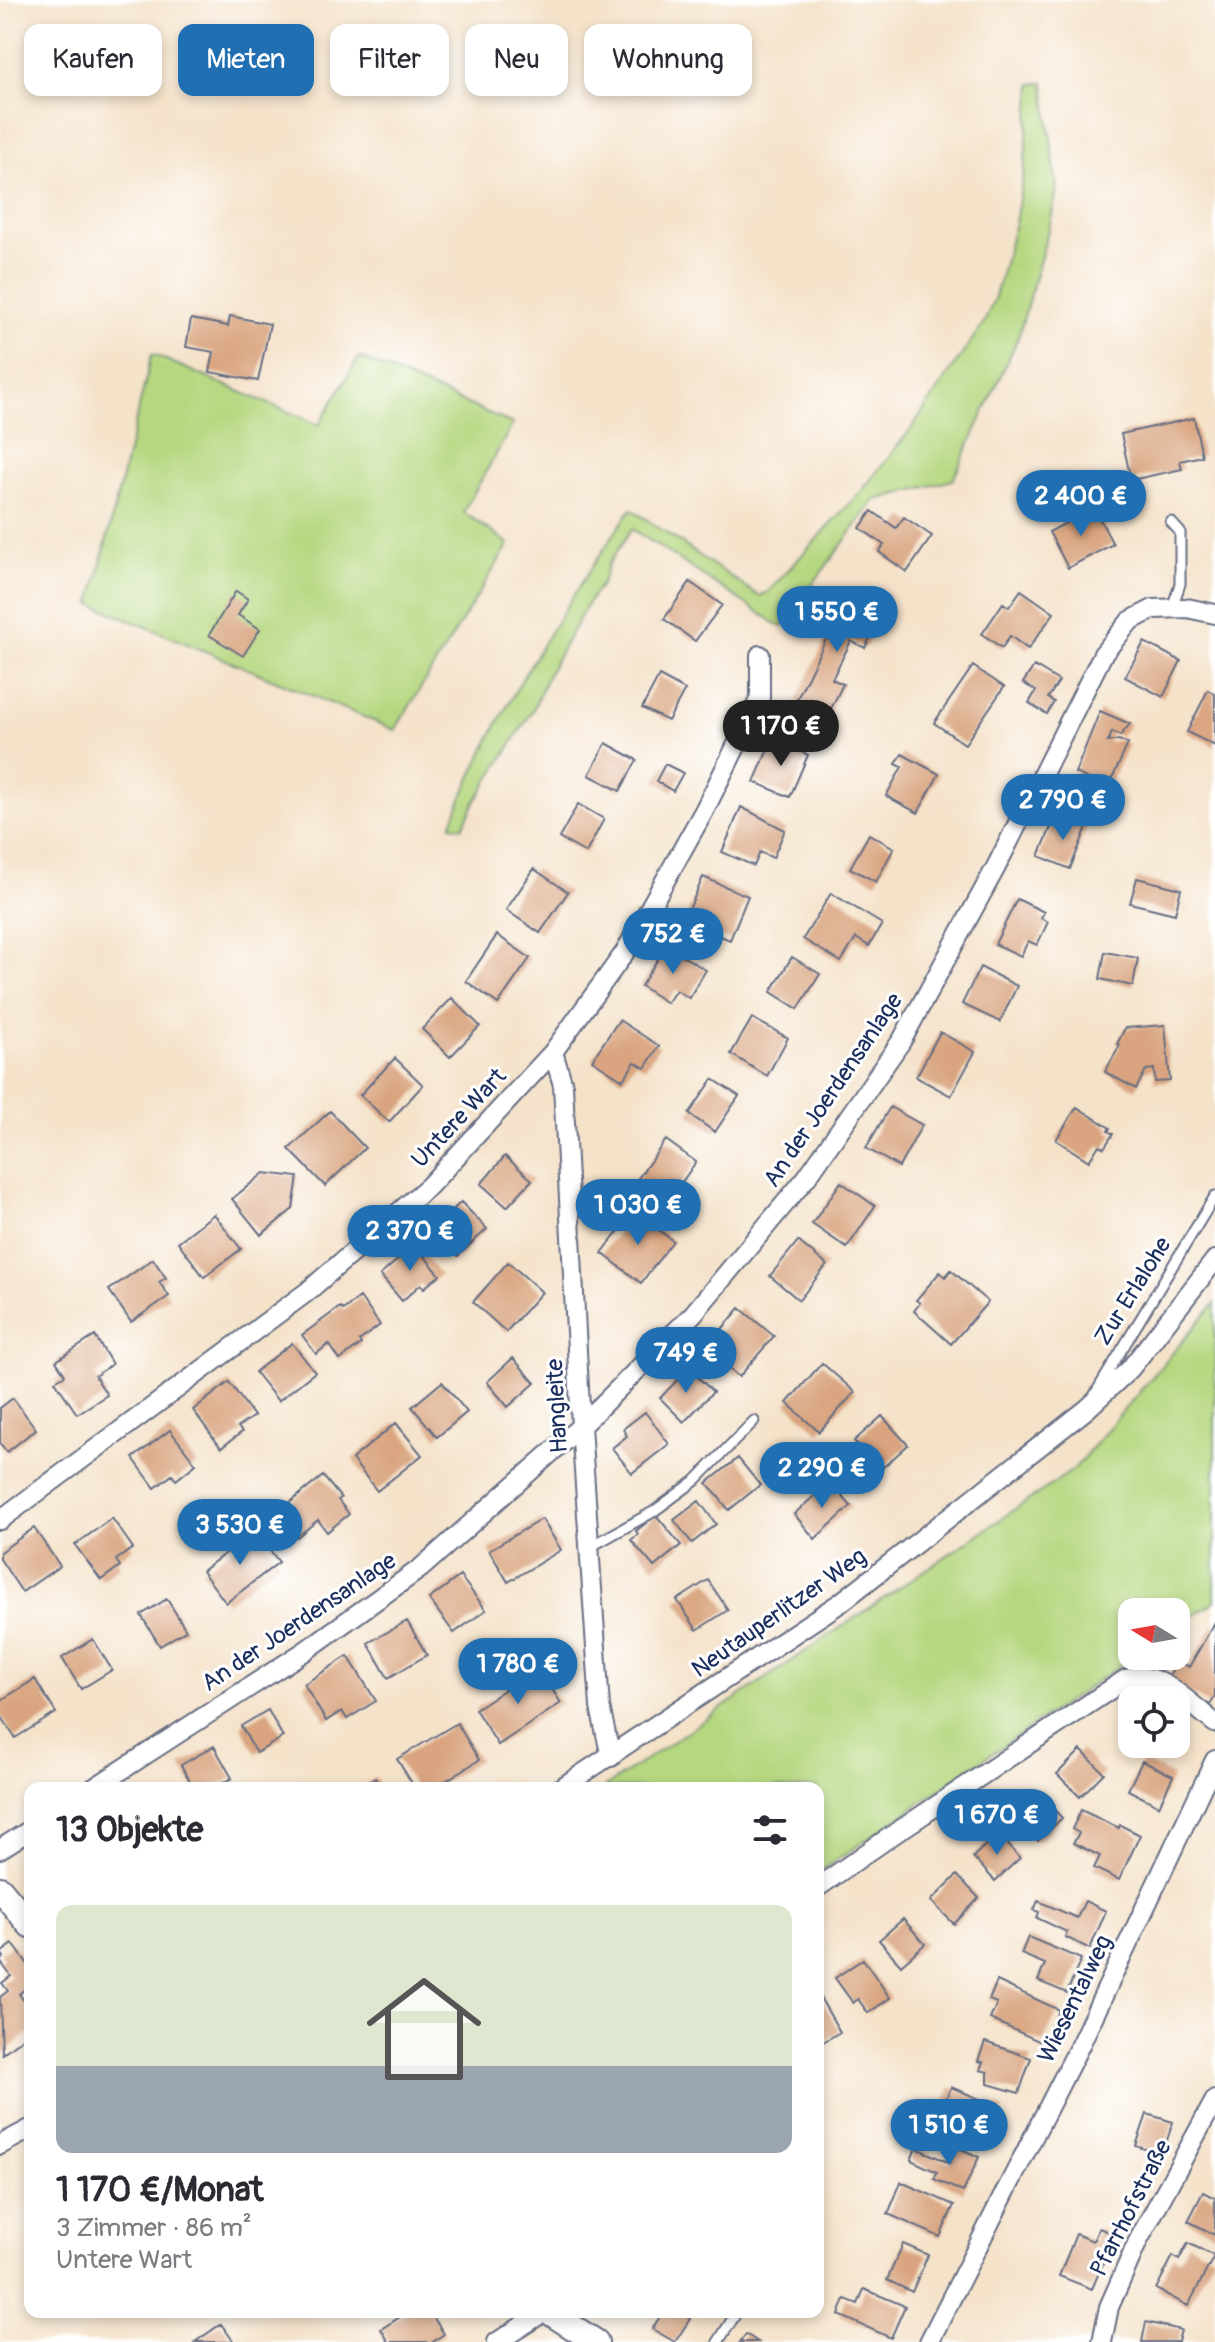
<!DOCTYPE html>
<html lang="de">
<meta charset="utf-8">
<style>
:root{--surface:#fff;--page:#f2f2f3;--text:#2b2b33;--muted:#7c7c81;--line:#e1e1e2;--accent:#1f6fb2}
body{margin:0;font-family:Pangolin,sans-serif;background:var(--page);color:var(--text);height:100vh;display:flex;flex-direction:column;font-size:30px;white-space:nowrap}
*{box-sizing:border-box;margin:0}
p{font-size:26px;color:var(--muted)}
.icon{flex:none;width:44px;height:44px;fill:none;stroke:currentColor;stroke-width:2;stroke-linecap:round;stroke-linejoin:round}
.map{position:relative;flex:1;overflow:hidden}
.sheet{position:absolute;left:24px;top:1782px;width:800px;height:536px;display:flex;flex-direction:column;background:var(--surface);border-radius:16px;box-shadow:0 4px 12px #0003}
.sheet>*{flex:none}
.banner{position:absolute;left:24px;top:24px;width:800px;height:72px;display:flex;gap:16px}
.needle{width:52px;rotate:281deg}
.controls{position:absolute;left:1118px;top:1598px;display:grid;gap:16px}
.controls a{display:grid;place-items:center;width:72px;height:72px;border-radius:16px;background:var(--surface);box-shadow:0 4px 12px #0003;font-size:40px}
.price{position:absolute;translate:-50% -68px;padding:0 18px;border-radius:28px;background:var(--accent);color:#fff;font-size:26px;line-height:52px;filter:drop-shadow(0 2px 4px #0008)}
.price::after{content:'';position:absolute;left:50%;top:48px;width:24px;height:18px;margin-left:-12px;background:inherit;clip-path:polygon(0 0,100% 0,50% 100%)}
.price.on{background:#222;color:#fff}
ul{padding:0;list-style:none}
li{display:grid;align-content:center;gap:16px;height:424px;padding:0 32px}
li+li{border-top:2px solid var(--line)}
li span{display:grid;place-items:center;height:248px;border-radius:16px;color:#555}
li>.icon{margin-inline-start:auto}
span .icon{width:144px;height:144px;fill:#fffc;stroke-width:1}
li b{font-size:34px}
h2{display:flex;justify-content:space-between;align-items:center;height:96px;padding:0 32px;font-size:34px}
.tag{padding:0 28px;border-radius:16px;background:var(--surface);box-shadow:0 4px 12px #0003;font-size:28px;line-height:72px}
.tag.on{background:var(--accent);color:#fff}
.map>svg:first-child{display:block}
.green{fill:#b5d77f;stroke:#68836e;stroke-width:2}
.building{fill:#d9a47f}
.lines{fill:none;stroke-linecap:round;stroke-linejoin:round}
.service-casing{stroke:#676e83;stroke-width:13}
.minor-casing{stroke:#676e83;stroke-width:22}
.tertiary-casing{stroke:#676e83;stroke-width:28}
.service{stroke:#fff;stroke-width:9}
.minor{stroke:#fff;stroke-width:18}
.tertiary{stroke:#fff;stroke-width:24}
.labels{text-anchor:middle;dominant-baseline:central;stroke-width:6;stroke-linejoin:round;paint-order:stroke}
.street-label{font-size:24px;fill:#1b2f5e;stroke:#fff}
</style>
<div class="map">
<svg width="1215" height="2342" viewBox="0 0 1215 2342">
<rect width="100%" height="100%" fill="#fff"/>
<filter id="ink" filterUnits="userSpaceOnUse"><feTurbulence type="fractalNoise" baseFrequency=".0125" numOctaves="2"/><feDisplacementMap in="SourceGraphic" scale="16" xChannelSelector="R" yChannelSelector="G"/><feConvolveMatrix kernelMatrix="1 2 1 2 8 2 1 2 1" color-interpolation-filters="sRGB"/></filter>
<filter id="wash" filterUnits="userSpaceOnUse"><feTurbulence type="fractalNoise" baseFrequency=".006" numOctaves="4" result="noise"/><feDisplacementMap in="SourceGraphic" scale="32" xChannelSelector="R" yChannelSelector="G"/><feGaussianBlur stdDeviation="1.8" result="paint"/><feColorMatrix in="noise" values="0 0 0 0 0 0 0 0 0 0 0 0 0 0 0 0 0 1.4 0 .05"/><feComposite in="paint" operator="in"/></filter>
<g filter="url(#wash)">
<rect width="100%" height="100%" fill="#f4e2c9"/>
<path class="green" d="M 1044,83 L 1057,189 L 1050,224 L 1018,338 L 953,480 L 875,500 L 781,627 L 632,529 L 609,563 L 602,583 L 588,603 L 549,672 L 533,710 L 475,802 L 462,828 L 451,825 C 495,712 563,609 631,509 L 759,596 L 768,592 L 864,488 L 911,429 L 985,321 L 995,297 L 1015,223 L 1024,171 L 1032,84 Z
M 152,354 L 319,425 L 359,357 L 513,424 L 463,512 L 509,544 L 395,730 L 91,604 Z
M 1215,1303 L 1215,1601 L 1176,1627 L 1176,1612 L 1132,1612 L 1132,1656 L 1134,1656 L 818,1873 L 818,1788 L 604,1788 L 1073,1470 Z"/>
<g id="blocks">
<path class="building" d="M 230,316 L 270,324 L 258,381 L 210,372 L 214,352 L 186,347 L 191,319 L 228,326 Z
M 1194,418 L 1202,456 L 1180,461 L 1182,469 L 1131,480 L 1121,434 Z
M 1094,508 L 1113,544 L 1068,568 L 1049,532 Z
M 872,511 L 896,528 L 904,517 L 932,536 L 907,572 L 879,552 L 884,545 L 860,528 Z
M 690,582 L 722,605 L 695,641 L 664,619 Z
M 1021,590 L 1054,613 L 1028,649 L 1010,636 L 1002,648 L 982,634 L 1003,603 L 1009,607 Z
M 236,591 L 248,599 L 238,615 L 260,629 L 243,656 L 209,635 Z
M 847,596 L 882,614 L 865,648 L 851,641 L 832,679 L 843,684 L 827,717 L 796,701 Z
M 1144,642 L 1181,661 L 1163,697 L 1125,677 Z
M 973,666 L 1004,687 L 965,744 L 934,723 Z
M 1034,666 L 1059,681 L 1048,698 L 1054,702 L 1047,714 L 1029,703 L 1036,691 L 1023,683 Z
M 659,676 L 685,690 L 668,721 L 642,708 Z
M 1208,690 L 1215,694 L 1215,746 L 1187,732 Z
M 1100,711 L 1130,724 L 1120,736 L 1112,732 L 1108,742 L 1119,740 L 1128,744 L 1108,788 L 1075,773 Z
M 772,740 L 808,755 L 790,797 L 754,782 Z
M 606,743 L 637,760 L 620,791 L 589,775 Z
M 902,754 L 939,774 L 918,813 L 886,796 L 902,767 L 896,764 Z
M 665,764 L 683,773 L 673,791 L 656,781 Z
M 578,804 L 604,819 L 586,853 L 559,838 Z
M 741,807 L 785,830 L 773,858 L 760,852 L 754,866 L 722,852 Z
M 1056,815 L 1087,827 L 1070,869 L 1039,856 Z
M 869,834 L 894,848 L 876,882 L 850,868 Z
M 534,869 L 568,892 L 540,933 L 506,910 Z
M 703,877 L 748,896 L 730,940 L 684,921 Z
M 1137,878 L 1181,889 L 1175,914 L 1130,903 Z
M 831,893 L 882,924 L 869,946 L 856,938 L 841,962 L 803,939 Z
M 1017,899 L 1044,912 L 1041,918 L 1048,922 L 1037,945 L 1028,941 L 1021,956 L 995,944 Z
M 497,935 L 530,958 L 498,1004 L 466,981 Z
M 666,946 L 706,970 L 689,998 L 676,990 L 667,1003 L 641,986 Z
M 1105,952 L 1138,958 L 1133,986 L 1100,979 Z
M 792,957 L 820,974 L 798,1009 L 771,992 Z
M 980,967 L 1017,986 L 1000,1022 L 962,1004 Z
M 452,998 L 480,1026 L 450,1057 L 422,1029 Z
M 752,1018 L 788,1038 L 767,1076 L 731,1054 Z
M 619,1020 L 659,1046 L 645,1068 L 635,1062 L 623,1080 L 592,1060 Z
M 1165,1025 L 1170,1081 L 1155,1082 L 1154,1069 L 1146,1070 L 1136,1089 L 1105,1072 L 1120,1045 L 1117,1044 L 1125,1028 Z
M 940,1032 L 975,1052 L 951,1096 L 916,1077 Z
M 395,1058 L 423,1085 L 389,1122 L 360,1095 Z
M 713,1079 L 739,1096 L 715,1132 L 689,1114 Z
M 890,1107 L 922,1125 L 899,1167 L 866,1148 Z
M 1077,1107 L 1110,1128 L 1108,1131 L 1113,1134 L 1104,1148 L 1099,1145 L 1089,1161 L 1056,1140 Z
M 330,1111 L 365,1148 L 325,1186 L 289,1149 Z
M 666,1140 L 696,1162 L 667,1203 L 636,1181 Z
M 505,1156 L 532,1180 L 507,1207 L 481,1184 Z
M 264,1173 L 298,1177 L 293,1209 L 261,1235 L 232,1199 Z
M 841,1182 L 875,1206 L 847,1248 L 812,1224 Z
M 461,1202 L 487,1229 L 458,1256 L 433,1229 Z
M 634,1211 L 673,1241 L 641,1283 L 602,1253 Z
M 214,1214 L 241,1249 L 204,1277 L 178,1242 Z
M 798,1241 L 827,1265 L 799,1300 L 770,1276 Z
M 415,1245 L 440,1275 L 424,1288 L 421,1284 L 402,1301 L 380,1275 Z
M 153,1259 L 166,1278 L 159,1282 L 169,1296 L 131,1322 L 109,1290 Z
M 508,1262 L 542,1292 L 506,1332 L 473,1302 Z
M 951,1270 L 988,1302 L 951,1344 L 914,1311 L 920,1303 L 916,1300 L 940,1272 L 945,1277 Z
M 360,1297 L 380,1325 L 359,1341 L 361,1344 L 340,1360 L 329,1344 L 316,1354 L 302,1335 L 340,1307 L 343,1310 Z
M 740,1308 L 774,1336 L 739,1377 L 705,1349 Z
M 95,1336 L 112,1364 L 95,1376 L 107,1395 L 77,1414 L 55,1381 L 65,1375 L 56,1361 Z
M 292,1343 L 315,1372 L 278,1401 L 255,1372 Z
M 513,1358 L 535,1383 L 508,1407 L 487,1382 Z
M 822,1363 L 855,1392 L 819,1432 L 787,1403 Z
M 689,1368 L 713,1392 L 684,1422 L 660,1398 Z
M 229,1382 L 254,1416 L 238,1427 L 242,1432 L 221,1448 L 193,1410 Z
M 442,1382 L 467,1412 L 437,1437 L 412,1407 Z
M 13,1398 L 36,1429 L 7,1452 L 0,1443 L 0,1408 Z
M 645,1412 L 669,1444 L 632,1473 L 612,1448 L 627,1436 L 623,1429 Z
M 882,1416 L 908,1445 L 880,1470 L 854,1441 Z
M 396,1423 L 422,1455 L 377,1491 L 352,1459 Z
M 170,1430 L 196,1464 L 176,1480 L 172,1475 L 155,1488 L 133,1458 Z
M 738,1458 L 760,1485 L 729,1510 L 707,1483 Z
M 323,1476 L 341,1498 L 338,1500 L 349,1514 L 327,1532 L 318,1520 L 297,1537 L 277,1513 Z
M 830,1482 L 851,1506 L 815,1539 L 794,1514 Z
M 699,1501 L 716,1524 L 692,1543 L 674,1520 Z
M 656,1515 L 681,1545 L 654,1567 L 631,1540 L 638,1534 L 636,1531 Z
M 112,1518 L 133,1548 L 116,1560 L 120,1566 L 101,1580 L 75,1545 Z
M 542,1519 L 561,1550 L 508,1582 L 489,1550 Z
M 34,1528 L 60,1566 L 22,1592 L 0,1559 L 0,1552 Z
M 255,1531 L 279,1562 L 226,1603 L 202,1571 Z
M 460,1576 L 486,1610 L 454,1633 L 429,1599 Z
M 708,1580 L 728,1610 L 697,1630 L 677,1600 Z
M 167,1599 L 186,1630 L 160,1646 L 141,1615 Z
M 407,1621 L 427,1655 L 388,1678 L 368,1643 Z
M 1215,1622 L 1215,1697 L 1210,1705 L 1167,1680 L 1178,1661 L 1189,1667 Z
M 93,1639 L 112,1670 L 81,1689 L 62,1658 Z
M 348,1656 L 376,1701 L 347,1719 L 342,1711 L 326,1721 L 304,1684 Z
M 538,1668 L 561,1703 L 498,1745 L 475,1709 Z
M 35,1679 L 56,1713 L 15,1738 L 0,1714 L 0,1701 Z
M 268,1710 L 283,1737 L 256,1753 L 241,1726 Z
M 457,1723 L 479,1760 L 434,1788 L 415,1788 L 397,1759 Z
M 214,1746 L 232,1778 L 213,1788 L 194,1788 L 181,1765 Z
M 1081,1750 L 1104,1773 L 1080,1797 L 1057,1774 Z
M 1142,1761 L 1173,1776 L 1159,1806 L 1128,1790 Z
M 375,1778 L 381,1788 L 359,1788 Z
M 1039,1793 L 1062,1818 L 1038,1841 L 1014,1816 Z
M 1081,1810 L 1119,1828 L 1120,1825 L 1140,1835 L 1119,1880 L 1094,1868 L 1100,1856 L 1073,1843 L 1079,1833 L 1072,1829 Z
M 998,1833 L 1020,1858 L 995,1881 L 973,1857 Z
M 957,1875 L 979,1898 L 954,1924 L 931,1901 Z
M 1038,1901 L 1077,1918 L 1085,1901 L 1106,1911 L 1090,1949 L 1065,1937 L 1067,1932 L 1037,1918 L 1039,1912 L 1034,1910 Z
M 903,1919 L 925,1944 L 901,1965 L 879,1940 Z
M 1028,1937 L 1081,1959 L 1067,1993 L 1038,1981 L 1045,1964 L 1021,1954 Z
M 13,1944 L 30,1967 L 30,1985 L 19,1994 L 30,2009 L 30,2032 L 2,2054 L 0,1997 L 8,1991 L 2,1983 L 11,1976 L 0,1961 L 4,1957 L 1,1953 Z
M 863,1959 L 890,1998 L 868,2013 L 858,1999 L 853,2003 L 835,1978 Z
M 997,1981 L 1059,2010 L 1043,2043 L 990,2019 L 997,2003 L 989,2000 Z
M 818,1994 L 840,2032 L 818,2045 Z
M 985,2042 L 1031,2058 L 1019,2093 L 988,2084 L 988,2072 L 980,2070 L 983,2062 L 978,2061 Z
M 951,2087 L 1003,2109 L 990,2141 L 937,2118 Z
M 1147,2114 L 1173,2122 L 1162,2155 L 1136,2146 Z
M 957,2147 L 979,2157 L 963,2192 L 934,2179 L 937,2172 L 911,2160 L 916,2148 L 950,2163 Z
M 901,2182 L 954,2205 L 940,2237 L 888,2214 Z
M 1203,2192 L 1215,2198 L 1215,2235 L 1188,2221 Z
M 1099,2228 L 1121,2237 L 1116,2252 L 1109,2249 L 1092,2289 L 1059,2276 L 1076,2234 L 1093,2241 Z
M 1188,2243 L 1214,2256 L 1188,2306 L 1156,2289 L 1173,2256 L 1179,2260 Z
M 903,2244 L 928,2255 L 912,2292 L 887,2280 Z
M 864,2289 L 905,2306 L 891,2338 L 839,2315 L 845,2299 L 858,2304 Z
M 408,2312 L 430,2312 L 444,2334 L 432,2342 L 389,2342 L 381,2329 Z
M 663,2312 L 680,2312 L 690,2319 L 675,2342 L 652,2329 Z
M 1146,2322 L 1181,2330 L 1178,2342 L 1142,2342 Z
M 221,2324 L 234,2342 L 195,2342 Z
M 746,2334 L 758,2342 L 740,2342 Z"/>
</g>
</g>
<g filter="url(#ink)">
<use href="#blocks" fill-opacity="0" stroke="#676e83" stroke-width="2"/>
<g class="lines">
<g class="service-casing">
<path id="service" d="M 1171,522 L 1180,532 L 1180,584 L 1172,608
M 1095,1394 L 1215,1196
M 590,1547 L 653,1512 L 695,1481 L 754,1421
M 718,2342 L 737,2312"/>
</g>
<g class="minor-casing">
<path id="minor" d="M 553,1052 L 563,1085 L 581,1426 L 600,1707 L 611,1757
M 0,1520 L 307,1292 L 429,1186 L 553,1052 L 625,952 L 704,811 L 760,698 L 760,655
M 94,1788 L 305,1651 L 421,1568 L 581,1426 L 693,1314 L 807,1177 L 902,1040 L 996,867 L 1103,654 L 1130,621 L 1153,609 L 1187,608 L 1215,614
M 561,1788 L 840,1603 L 1087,1409 L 1130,1369 L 1215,1260
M 0,1849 L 30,1830
M 818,1887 L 894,1834 L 1126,1679 C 1159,1668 1190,1704 1215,1723
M 0,2145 L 30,2129
M 497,2342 L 544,2312
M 929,2342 L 1079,2047 L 1215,1760
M 1102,2342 L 1109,2307 L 1138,2241 L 1215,2100"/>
</g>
<g class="tertiary-casing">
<path id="tertiary" d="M 0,1889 L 30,1925
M 549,2312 L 596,2342"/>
</g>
<use href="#service" class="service"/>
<use href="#minor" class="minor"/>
<use href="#tertiary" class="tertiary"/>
</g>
</g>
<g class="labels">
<g class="street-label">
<text transform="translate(833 1090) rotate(-56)">An der Joerdensanlage</text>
<text transform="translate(459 1118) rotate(-47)">Untere Wart</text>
<text transform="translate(1133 1291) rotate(-58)">Zur Erlalohe</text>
<text transform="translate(557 1406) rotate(-93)">Hangleite</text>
<text transform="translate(779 1613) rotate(-35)">Neutauperlitzer Weg</text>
<text transform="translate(299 1622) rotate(-34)">An der Joerdensanlage</text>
<text transform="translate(1075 1999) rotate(-64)">Wiesentalweg</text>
<text transform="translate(1131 2208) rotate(-63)">Pfarrhofstraße</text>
</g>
</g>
</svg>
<div class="controls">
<a><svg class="needle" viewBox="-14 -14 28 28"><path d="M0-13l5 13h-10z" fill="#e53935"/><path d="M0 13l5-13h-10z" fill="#7c7c81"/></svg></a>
<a><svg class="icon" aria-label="locate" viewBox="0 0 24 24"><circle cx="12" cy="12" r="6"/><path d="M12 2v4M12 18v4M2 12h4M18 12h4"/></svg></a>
</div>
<b class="price" style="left:1081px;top:538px">2 400 €</b>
<b class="price" style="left:837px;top:654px">1 550 €</b>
<b class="price on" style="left:781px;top:768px">1 170 €</b>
<b class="price" style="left:1063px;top:842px">2 790 €</b>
<b class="price" style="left:673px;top:976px">752 €</b>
<b class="price" style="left:638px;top:1247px">1 030 €</b>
<b class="price" style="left:410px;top:1273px">2 370 €</b>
<b class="price" style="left:686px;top:1395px">749 €</b>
<b class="price" style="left:822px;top:1510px">2 290 €</b>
<b class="price" style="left:240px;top:1567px">3 530 €</b>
<b class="price" style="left:518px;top:1706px">1 780 €</b>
<b class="price" style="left:997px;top:1857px">1 670 €</b>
<b class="price" style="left:949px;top:2167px">1 510 €</b>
<div class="banner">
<a class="tag">Kaufen</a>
<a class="tag on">Mieten</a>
<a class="tag">Filter</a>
<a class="tag">Neu</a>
<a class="tag">Wohnung</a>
</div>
<section class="sheet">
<h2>13 Objekte<svg class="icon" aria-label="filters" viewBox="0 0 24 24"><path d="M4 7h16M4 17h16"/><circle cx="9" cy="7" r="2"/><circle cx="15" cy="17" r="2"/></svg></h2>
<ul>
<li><span style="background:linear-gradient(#dfe7d0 65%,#9aa5b1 0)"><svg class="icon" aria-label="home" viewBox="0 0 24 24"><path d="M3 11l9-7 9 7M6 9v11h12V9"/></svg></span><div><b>1 170 €/Monat</b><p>3 Zimmer · 86 m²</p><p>Untere Wart</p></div></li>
</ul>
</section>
</div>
